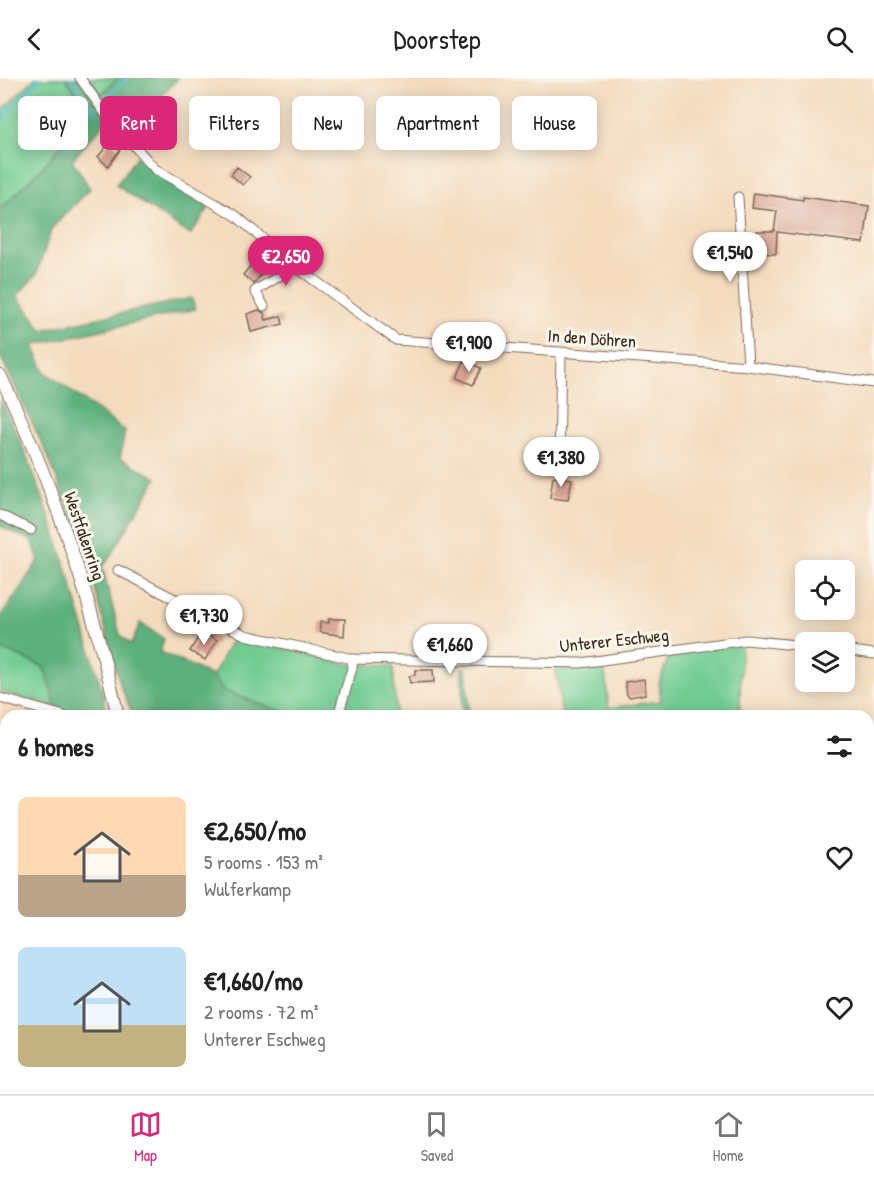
<!DOCTYPE html>
<meta charset="utf-8">
<style>
:root{--surface:#fff;--page:#f6f6f6;--text:#222;--muted:#767676;--line:#e0e0e0;--accent:#db2777}
body{margin:0;font-family:"Patrick Hand",sans-serif;background:var(--page);color:var(--text);height:100vh;display:flex;flex-direction:column;font-size:22px;white-space:nowrap}
*{box-sizing:border-box;margin:0}
p{font-size:20px;color:var(--muted)}
.icon{flex:none;width:33px;height:33px;fill:none;stroke:currentColor;stroke-width:2;stroke-linecap:round;stroke-linejoin:round}
.map{position:relative;flex:1;overflow:hidden}
.sheet{position:absolute;left:0px;top:632px;width:874px;height:386px;display:flex;flex-direction:column;background:var(--surface);border-radius:18px 18px 0 0;box-shadow:0 3px 15px #0003}
.sheet>*{flex:none}
.guide{position:absolute;left:18px;top:18px;width:838px;height:54px;display:flex;gap:12px}
.tools{position:absolute;left:795px;top:482px;display:grid;gap:12px}
.tools a{display:grid;place-items:center;width:60px;height:60px;border-radius:9px;background:var(--surface);box-shadow:0 3px 15px #0003;font-size:30px}
.price{position:absolute;translate:-50% -51px;padding:0 14px;border-radius:21px;background:#fff;color:#222;font-size:20px;line-height:39px;filter:drop-shadow(0 2px 3px #0008)}
.price::after{content:'';position:absolute;left:50%;top:36px;width:18px;height:14px;margin-left:-9px;background:inherit;clip-path:polygon(0 0,100% 0,50% 100%)}
.price.current{background:var(--accent);color:#fff}
ul{padding:0;list-style:none}
li{display:flex;align-items:center;gap:18px;height:150px;padding:0 18px}
li span{display:grid;place-items:center;flex:none;width:168px;height:120px;border-radius:9px;color:#555}
li>.icon{margin-inline-start:auto}
span .icon{width:72px;height:72px;fill:#fffc;stroke-width:1}
li b{font-size:26px}
h2{display:flex;justify-content:space-between;align-items:center;height:72px;padding:0 18px;font-size:26px}
.chip{padding:0 21px;border-radius:9px;background:var(--surface);box-shadow:0 3px 15px #0003;font-size:21px;line-height:54px}
.chip.current{background:var(--accent);color:#fff}
header{display:flex;justify-content:space-between;align-items:center;height:78px;padding:0 18px;background:var(--surface);font-size:27px;font-weight:600}
.dock{display:flex;justify-content:space-around;align-items:center;height:84px;border-top:2px solid var(--line);background:var(--surface);font-size:16px;color:var(--muted)}
.dock a{display:grid;justify-items:center;gap:3px}
.dock .current{color:var(--accent)}
.map>svg:first-child{display:block}
.green{fill:#71cc93;stroke:#567b58;stroke-width:1.5}
.forest{fill:#5cb07d;stroke:#4c6d4e;stroke-width:1.5}
.lines{fill:none;stroke-linecap:round;stroke-linejoin:round}
.stream{stroke:#4fbcca;stroke-width:3}
.building{fill:#d7a193}
.minor-casing{stroke:#7c6856;stroke-width:11}
.secondary-casing{stroke:#7c6856;stroke-width:14}
.minor{stroke:#fff;stroke-width:9}
.secondary{stroke:#fff;stroke-width:12}
.labels{text-anchor:middle;dominant-baseline:central;stroke-width:6;stroke-linejoin:round;paint-order:stroke}
.street-label{font-size:18px;fill:#3b2a1e;stroke:#fbf7ec}
</style>
<header><svg class="icon" aria-label="back" viewBox="0 0 24 24"><path d="M15 5l-7 7 7 7"/></svg>Doorstep<svg class="icon" aria-label="search" viewBox="0 0 24 24"><circle cx="10" cy="10" r="6"/><path d="M15 15l6 6"/></svg></header>
<div class="map">
<svg width="874" height="1016" viewBox="0 0 874 1016">
<rect width="100%" height="100%" fill="#fbf7ec"/>
<filter id="ink" filterUnits="userSpaceOnUse"><feTurbulence type="fractalNoise" baseFrequency=".0167" numOctaves="2"/><feDisplacementMap in="SourceGraphic" scale="12" xChannelSelector="R" yChannelSelector="G"/><feConvolveMatrix kernelMatrix="1 2 1 2 8 2 1 2 1" color-interpolation-filters="sRGB"/></filter>
<filter id="wash" filterUnits="userSpaceOnUse"><feTurbulence type="fractalNoise" baseFrequency=".008" numOctaves="4" result="noise"/><feDisplacementMap in="SourceGraphic" scale="24" xChannelSelector="R" yChannelSelector="G"/><feGaussianBlur stdDeviation="1.35" result="paint"/><feColorMatrix in="noise" values="0 0 0 0 0 0 0 0 0 0 0 0 0 0 0 0 0 1.4 0 .05"/><feComposite in="paint" operator="in"/></filter>
<g filter="url(#wash)">
<rect width="100%" height="100%" fill="#f4dbbe"/>
<path class="green" d="M 35,0 L 66,0 L 89,35 L 42,90 L 0,132 L 0,34 Z
M 89,0 L 118,0 L 101,16 Z
M 234,557 L 345,586 L 393,588 L 396,637 L 292,637 L 224,613 L 213,598 Z
M 741,565 L 740,637 L 562,637 L 555,586 L 604,585 L 609,630 L 661,623 L 659,605 L 670,575 Z
M 0,570 L 44,589 L 56,629 L 0,614 Z
M 217,1011 L 284,1011 L 284,1016 L 217,1016 Z"/>
<path class="forest" d="M 66,0 L 89,0 L 101,16 L 118,0 L 178,0 L 165,14 L 137,59 L 114,34 L 72,82 L 90,111 L 52,150 L 36,197 L 17,218 L 42,252 L 191,220 L 196,231 L 34,267 L 44,293 L 125,353 L 120,380 L 157,400 L 107,484 L 102,488 L 120,557 L 131,567 L 140,545 L 164,561 L 160,574 L 213,598 L 224,613 L 292,637 L 133,637 L 121,609 L 94,508 L 70,435 L 47,376 L 0,277 L 0,132 L 42,90 L 89,35 Z
M 137,78 L 209,130 L 190,157 L 116,107 Z
M 0,321 C 48,414 74,516 103,616 L 106,637 L 63,637 L 56,629 L 44,589 L 0,570 L 0,540 L 39,482 L 32,463 L 0,448 Z
M 466,589 L 469,637 L 462,637 L 462,590 Z"/>
<g class="lines">
<path class="stream" d="M 70,0 L 93,32 L 128,0
M 0,42 L 40,0"/>
</g>
<g id="blocks">
<path class="building" d="M 110,64 L 120,72 L 108,88 L 98,79 Z
M 237,89 L 250,99 L 243,107 L 231,97 Z
M 754,115 L 803,122 L 803,119 L 869,128 L 864,165 L 777,154 L 776,176 L 756,175 L 757,153 L 774,153 L 777,133 L 752,130 Z
M 263,176 L 271,183 L 254,206 L 243,197 L 253,185 L 255,187 Z
M 259,232 L 264,235 L 266,242 L 281,238 L 283,246 L 251,254 L 247,236 Z
M 464,283 L 481,290 L 473,307 L 457,300 Z
M 553,399 L 572,401 L 568,422 L 550,420 Z
M 329,541 L 345,541 L 344,558 L 320,554 L 320,544 L 329,545 Z
M 202,553 L 217,562 L 205,582 L 190,573 Z
M 415,592 L 433,592 L 434,604 L 410,605 L 409,598 L 415,597 Z
M 644,601 L 646,616 L 630,619 L 627,617 L 625,604 Z"/>
</g>
</g>
<g filter="url(#ink)">
<use href="#blocks" fill-opacity="0" stroke="#7c6856" stroke-width="1.5"/>
<g class="lines">
<g class="minor-casing">
<path id="minor" d="M 80,0 L 104,34 L 155,91 L 235,137 L 295,188 L 396,262 L 748,288 L 874,305
M 738,119 L 748,288
M 264,228 L 255,213 L 295,188
M 559,383 L 561,274
M 0,437 L 31,452
M 118,492 L 245,557 L 353,581 L 581,585 L 746,562 L 806,568
M 844,572 L 874,576
M 0,620 L 64,638
M 338,638 L 352,590 L 353,581"/>
</g>
<g class="secondary-casing">
<path id="secondary" d="M 0,297 C 53,405 91,520 118,638
M 146,1016 L 146,1011"/>
</g>
<use href="#minor" class="minor"/>
<use href="#secondary" class="secondary"/>
</g>
</g>
<g class="labels">
<g class="street-label">
<text transform="translate(592 260) rotate(4)">In den Döhren</text>
<text transform="translate(85 458) rotate(71)">Westfalenring</text>
<text transform="translate(614 562) rotate(-6)">Unterer Eschweg</text>
</g>
</g>
</svg>
<div class="tools">
<a><svg class="icon" aria-label="locate" viewBox="0 0 24 24"><circle cx="12" cy="12" r="6"/><path d="M12 2v4M12 18v4M2 12h4M18 12h4"/></svg></a>
<a><svg class="icon" aria-label="layers" viewBox="0 0 24 24"><path d="M12 4l9 5-9 5-9-5zM3 14l9 5 9-5"/></svg></a>
</div>
<b class="price" style="left:730px;top:205px">€1,540</b>
<b class="price current" style="left:286px;top:209px">€2,650</b>
<b class="price" style="left:469px;top:295px">€1,900</b>
<b class="price" style="left:561px;top:410px">€1,380</b>
<b class="price" style="left:204px;top:568px">€1,730</b>
<b class="price" style="left:450px;top:597px">€1,660</b>
<div class="guide">
<a class="chip">Buy</a>
<a class="chip current">Rent</a>
<a class="chip">Filters</a>
<a class="chip">New</a>
<a class="chip">Apartment</a>
<a class="chip">House</a>
</div>
<section class="sheet">
<h2>6 homes<svg class="icon" aria-label="filters" viewBox="0 0 24 24"><path d="M4 7h16M4 17h16"/><circle cx="9" cy="7" r="2"/><circle cx="15" cy="17" r="2"/></svg></h2>
<ul>
<li><span style="background:linear-gradient(#ffd9b3 65%,#b9a48a 0)"><svg class="icon" aria-label="home" viewBox="0 0 24 24"><path d="M3 11l9-7 9 7M6 9v11h12V9"/></svg></span><div><b>€2,650/mo</b><p>5 rooms · 153 m²</p><p>Wulferkamp</p></div><svg class="icon" aria-label="heart" viewBox="0 0 24 24"><path d="M12 20l-8-8c-3-5 5-10 8-4 3-6 11-1 8 4z"/></svg></li>
<li><span style="background:linear-gradient(#bfe0f5 65%,#c2b280 0)"><svg class="icon" aria-label="home" viewBox="0 0 24 24"><path d="M3 11l9-7 9 7M6 9v11h12V9"/></svg></span><div><b>€1,660/mo</b><p>2 rooms · 72 m²</p><p>Unterer Eschweg</p></div><svg class="icon" aria-label="heart" viewBox="0 0 24 24"><path d="M12 20l-8-8c-3-5 5-10 8-4 3-6 11-1 8 4z"/></svg></li>
</ul>
</section>
</div>
<nav class="dock">
<a class="current"><svg class="icon" aria-label="map" viewBox="0 0 24 24"><path d="M3 6l6-2 6 2 6-2v14l-6 2-6-2-6 2zM9 4v14M15 6v14"/></svg>Map</a>
<a><svg class="icon" aria-label="saved" viewBox="0 0 24 24"><path d="M7 4h10v16l-5-4-5 4z"/></svg>Saved</a>
<a><svg class="icon" aria-label="home" viewBox="0 0 24 24"><path d="M3 11l9-7 9 7M6 9v11h12V9"/></svg>Home</a>
</nav>
